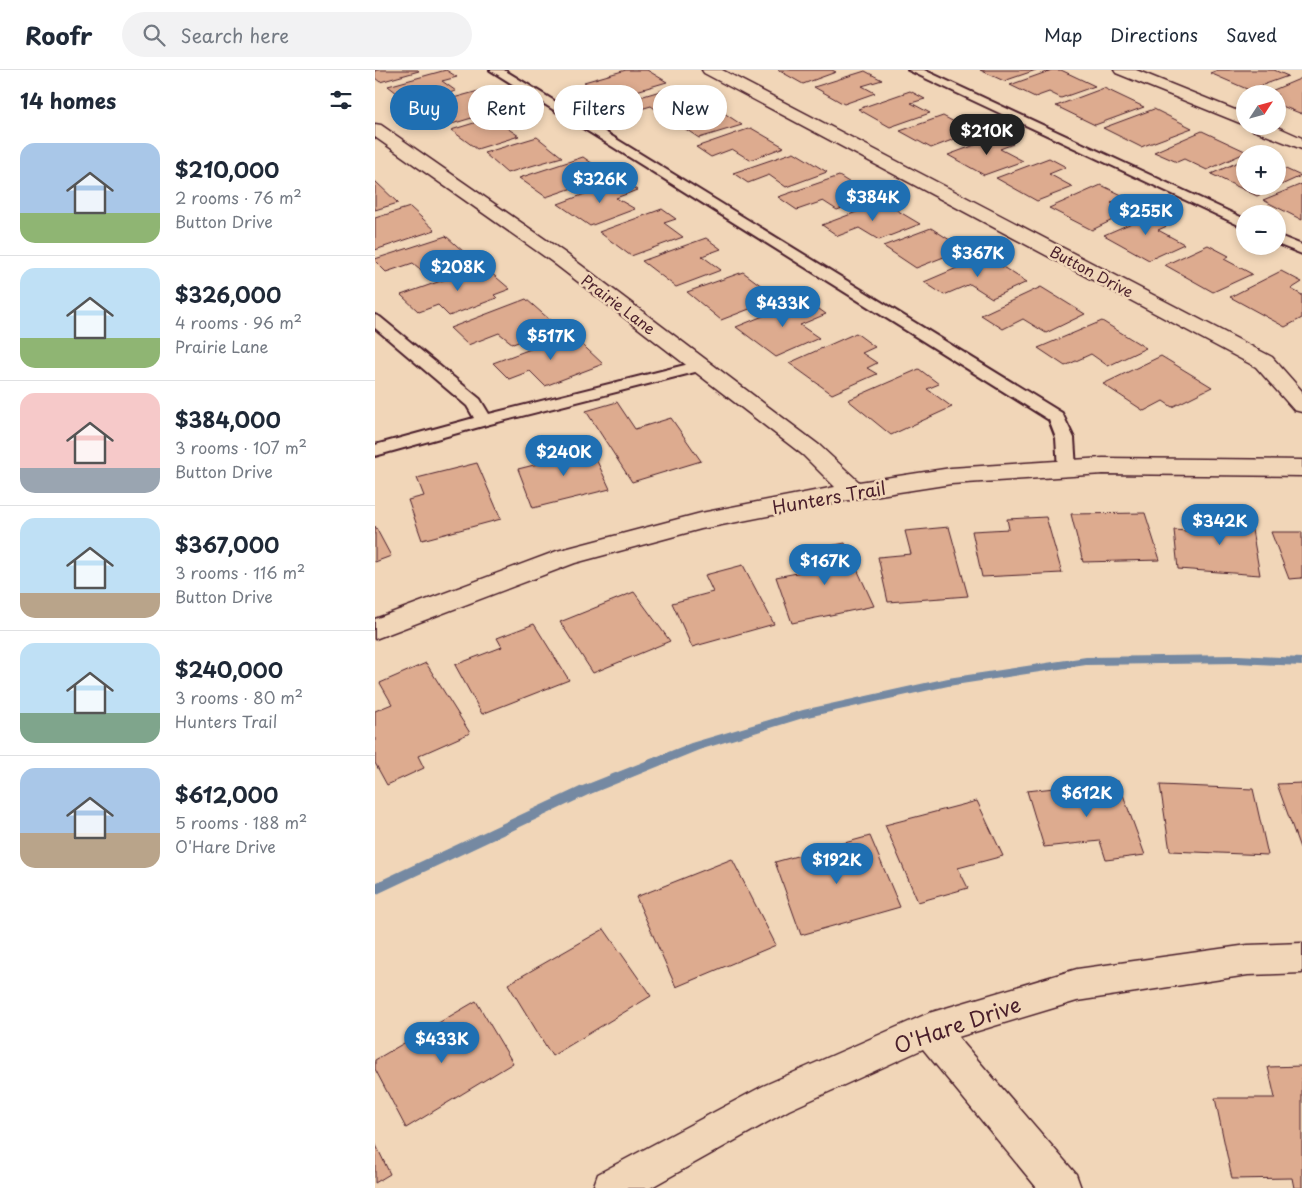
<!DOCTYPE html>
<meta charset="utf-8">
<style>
:root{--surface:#fff;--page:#f2f2f3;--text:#1f2937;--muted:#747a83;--line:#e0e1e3;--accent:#1f6fb2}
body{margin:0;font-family:"Playpen Sans",sans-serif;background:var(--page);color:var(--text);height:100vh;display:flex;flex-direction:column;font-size:19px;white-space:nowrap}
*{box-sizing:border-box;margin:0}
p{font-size:16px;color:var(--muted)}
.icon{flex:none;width:28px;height:28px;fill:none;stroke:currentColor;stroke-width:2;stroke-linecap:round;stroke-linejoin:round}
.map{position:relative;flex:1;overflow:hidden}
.side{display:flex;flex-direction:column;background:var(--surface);width:375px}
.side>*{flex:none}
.top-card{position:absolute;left:15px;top:15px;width:475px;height:45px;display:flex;gap:10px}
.needle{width:32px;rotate:54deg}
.controls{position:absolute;left:861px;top:15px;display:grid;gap:10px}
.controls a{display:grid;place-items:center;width:50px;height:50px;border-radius:50%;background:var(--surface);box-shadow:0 2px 8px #0003;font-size:25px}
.price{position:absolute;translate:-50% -42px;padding:0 11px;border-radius:18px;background:var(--accent);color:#fff;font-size:16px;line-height:32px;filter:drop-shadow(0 1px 2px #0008)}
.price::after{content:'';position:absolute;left:50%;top:30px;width:15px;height:11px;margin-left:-8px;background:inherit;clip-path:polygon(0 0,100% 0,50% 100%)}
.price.current{background:#222;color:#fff}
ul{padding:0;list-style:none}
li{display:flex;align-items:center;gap:15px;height:125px;padding:0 20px}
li+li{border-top:1px solid var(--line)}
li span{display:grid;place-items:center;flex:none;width:140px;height:100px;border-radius:15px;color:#555}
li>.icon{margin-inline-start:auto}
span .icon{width:60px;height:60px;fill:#fffc;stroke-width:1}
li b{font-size:21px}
h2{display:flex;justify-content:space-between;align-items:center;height:60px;padding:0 20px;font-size:21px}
.pill{padding:0 18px;border-radius:22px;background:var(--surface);box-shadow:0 2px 8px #0003;font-size:18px;line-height:45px}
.pill.current{background:var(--accent);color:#fff}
header{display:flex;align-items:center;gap:30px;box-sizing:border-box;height:70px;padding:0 25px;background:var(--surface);border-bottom:1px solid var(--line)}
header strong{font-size:24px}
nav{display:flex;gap:28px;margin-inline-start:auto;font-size:18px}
.search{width:350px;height:45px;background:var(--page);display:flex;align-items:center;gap:12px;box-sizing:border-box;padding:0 18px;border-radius:28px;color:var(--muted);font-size:19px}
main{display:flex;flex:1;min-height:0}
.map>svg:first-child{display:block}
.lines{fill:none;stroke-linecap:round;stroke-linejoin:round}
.stream{fill:#7489a2;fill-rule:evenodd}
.building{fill:#ddab8f;stroke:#4a1f2b}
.service-casing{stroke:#4a1f2b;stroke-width:4}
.minor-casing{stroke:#4a1f2b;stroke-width:3}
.service{fill:#f1d6b8;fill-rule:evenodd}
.minor{fill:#f1d6b8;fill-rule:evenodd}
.labels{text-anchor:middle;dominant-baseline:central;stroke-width:5;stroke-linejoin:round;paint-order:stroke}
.far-street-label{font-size:15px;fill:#4a1f2b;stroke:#f1d6b8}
.street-label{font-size:18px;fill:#4a1f2b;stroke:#f1d6b8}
.near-street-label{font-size:21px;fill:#4a1f2b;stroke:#f1d6b8}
</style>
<header>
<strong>Roofr</strong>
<div class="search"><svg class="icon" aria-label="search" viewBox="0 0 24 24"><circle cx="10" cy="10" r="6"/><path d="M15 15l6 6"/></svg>Search here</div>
<nav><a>Map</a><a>Directions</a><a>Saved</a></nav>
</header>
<main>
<section class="side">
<h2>14 homes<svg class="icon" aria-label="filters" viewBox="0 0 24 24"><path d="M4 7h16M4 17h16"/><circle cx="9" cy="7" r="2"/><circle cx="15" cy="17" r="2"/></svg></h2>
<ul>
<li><span style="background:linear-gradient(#a9c7e8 70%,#8fb573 0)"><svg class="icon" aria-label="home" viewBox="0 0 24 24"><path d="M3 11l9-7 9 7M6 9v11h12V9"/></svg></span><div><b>$210,000</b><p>2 rooms · 76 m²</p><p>Button Drive</p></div></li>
<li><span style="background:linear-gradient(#bfe0f5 70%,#8fb573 0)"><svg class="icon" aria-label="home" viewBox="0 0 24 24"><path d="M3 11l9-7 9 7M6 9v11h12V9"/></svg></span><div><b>$326,000</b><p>4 rooms · 96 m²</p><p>Prairie Lane</p></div></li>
<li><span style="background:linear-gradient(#f6c9c9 75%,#9aa5b1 0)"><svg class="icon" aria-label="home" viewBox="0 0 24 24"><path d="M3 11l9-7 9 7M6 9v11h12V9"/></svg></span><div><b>$384,000</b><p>3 rooms · 107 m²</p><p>Button Drive</p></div></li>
<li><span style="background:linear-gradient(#bfe0f5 75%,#b9a48a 0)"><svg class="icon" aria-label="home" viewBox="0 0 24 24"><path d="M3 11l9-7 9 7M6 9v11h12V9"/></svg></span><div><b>$367,000</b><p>3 rooms · 116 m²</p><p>Button Drive</p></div></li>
<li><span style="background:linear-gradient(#bfe0f5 70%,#7fa58c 0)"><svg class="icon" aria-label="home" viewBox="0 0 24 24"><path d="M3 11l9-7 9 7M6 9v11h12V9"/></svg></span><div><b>$240,000</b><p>3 rooms · 80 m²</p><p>Hunters Trail</p></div></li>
<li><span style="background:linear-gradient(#a9c7e8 65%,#b9a48a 0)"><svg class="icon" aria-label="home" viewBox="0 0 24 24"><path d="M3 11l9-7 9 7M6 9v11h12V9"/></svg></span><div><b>$612,000</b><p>5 rooms · 188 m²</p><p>O'Hare Drive</p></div></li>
</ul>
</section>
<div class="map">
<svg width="927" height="1118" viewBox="0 0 927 1118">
<rect width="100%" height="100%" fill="#f1d6b8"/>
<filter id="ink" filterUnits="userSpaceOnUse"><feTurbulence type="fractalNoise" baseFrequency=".02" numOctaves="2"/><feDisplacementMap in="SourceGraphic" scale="10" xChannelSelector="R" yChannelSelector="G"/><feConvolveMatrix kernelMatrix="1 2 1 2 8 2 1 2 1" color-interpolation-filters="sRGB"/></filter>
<g filter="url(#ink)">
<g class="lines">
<path class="stream" d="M 863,585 L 927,588 L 927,596 L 863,593 L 711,595 L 573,616 L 428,648 L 324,680 L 213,725 L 0,825 L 0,813 L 205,717 L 316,673 L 428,640 L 573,608 L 711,587 Z"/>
</g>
<path class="building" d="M 0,0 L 43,0 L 44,1 L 5,12 L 0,8 Z
M 71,0 L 82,7 L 67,11 L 81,21 L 36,34 L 13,16 Z
M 251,0 L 272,0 L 292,12 L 258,22 L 247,15 L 224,22 L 209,12 Z
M 403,0 L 457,0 L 461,2 L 428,14 Z
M 605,0 L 661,0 L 629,11 Z
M 677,0 L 686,0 L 720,16 L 686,28 L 674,22 L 660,27 L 635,15 Z
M 843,0 L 899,0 L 913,6 L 874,20 L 835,3 Z
M 490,1 L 507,10 L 487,16 L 500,23 L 469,34 L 439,17 Z
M 927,8 L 927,44 L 902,34 L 902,24 L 889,24 Z
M 302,16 L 330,33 L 290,46 L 276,36 L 259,41 L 245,33 Z
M 729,18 L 769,37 L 720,55 L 681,36 Z
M 107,20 L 118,27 L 113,29 L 127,39 L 70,56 L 46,37 Z
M 535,21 L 550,29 L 536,33 L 555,43 L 515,57 L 483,39 Z
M 340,37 L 367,55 L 324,68 L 297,50 Z
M 779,39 L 817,58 L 766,77 L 728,58 Z
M 135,42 L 147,50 L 129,56 L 144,66 L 102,79 L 76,60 Z
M 568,46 L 598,62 L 556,78 L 525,61 Z
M 376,58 L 409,77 L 375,90 L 357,79 L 336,87 L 321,77 Z
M 827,61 L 872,82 L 832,100 L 809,89 L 802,92 L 779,82 Z
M 624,66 L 638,74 L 625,79 L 648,91 L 609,105 L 573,85 Z
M 162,67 L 187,87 L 132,103 L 109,83 Z
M 419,82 L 452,102 L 411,117 L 394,105 L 373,113 L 358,103 Z
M 208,87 L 224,98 L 210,103 L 221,110 L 171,127 L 144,108 Z
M 674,88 L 691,97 L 674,104 L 698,117 L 662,131 L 621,108 Z
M 870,89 L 870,116 L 902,116 L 902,95 L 926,106 L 882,126 L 836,104 Z
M 464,106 L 498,127 L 462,140 L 448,131 L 422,140 L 403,127 Z
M 247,110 L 262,120 L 241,128 L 260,139 L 215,156 L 183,134 Z
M 0,111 L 23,133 L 0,140 Z
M 927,114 L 927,150 L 888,130 Z
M 726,115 L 751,127 L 736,133 L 754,142 L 717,160 L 674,138 Z
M 508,132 L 545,154 L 504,170 L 484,158 L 463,166 L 447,155 Z
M 35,137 L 60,160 L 0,180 L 0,148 Z
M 287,139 L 301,149 L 289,153 L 308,167 L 256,186 L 224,162 Z
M 782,142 L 801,152 L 783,160 L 809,174 L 774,190 L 729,165 Z
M 556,158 L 589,179 L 541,198 L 508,176 Z
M 71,166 L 99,191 L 53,206 L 38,193 L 11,202 L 0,191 L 0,189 Z
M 331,168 L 346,179 L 327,186 L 346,200 L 301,217 L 267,191 Z
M 833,175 L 854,186 L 849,189 L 877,204 L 838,222 L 790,195 Z
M 610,186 L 652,212 L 617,228 L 595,214 L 569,225 L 549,212 Z
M 108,196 L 135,219 L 119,225 L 122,228 L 74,246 L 63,235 L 44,242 L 26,225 Z
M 906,201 L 927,212 L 916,219 L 927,225 L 927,248 L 910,257 L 855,227 Z
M 368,202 L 403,228 L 346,250 L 312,222 Z
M 666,217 L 710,244 L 671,263 L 648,249 L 628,259 L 606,245 Z
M 151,229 L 183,257 L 138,274 L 124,263 L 93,275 L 75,258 Z
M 430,229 L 451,244 L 425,255 L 444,268 L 401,287 L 361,257 Z
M 727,251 L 771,278 L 733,296 L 716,284 L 690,296 L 663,278 Z
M 481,263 L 500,277 L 487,283 L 502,293 L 492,298 L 502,304 L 457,324 L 414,293 Z
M 196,264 L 228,294 L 170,316 L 155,301 L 134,309 L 118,293 Z
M 786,286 L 837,317 L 797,337 L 788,331 L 769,341 L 728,314 Z
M 544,299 L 564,314 L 552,319 L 577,337 L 516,365 L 473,330 Z
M 242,332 L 260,359 L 296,348 L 326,391 L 257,412 L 211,341 Z
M 214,374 L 235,419 L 158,438 L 143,399 L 183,389 L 180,383 Z
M 102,393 L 126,449 L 47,470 L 33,430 L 49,426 L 42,408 Z
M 834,440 L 874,443 L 885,505 L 803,499 L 799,460 L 836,463 Z
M 770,443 L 785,490 L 708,492 L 696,444 Z
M 671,447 L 687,503 L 607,507 L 597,461 L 634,459 L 632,449 Z
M 0,456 L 16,486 L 0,492 Z
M 574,457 L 593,526 L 513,532 L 503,487 L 536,484 L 530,461 Z
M 896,462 L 927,462 L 927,508 L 914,509 Z
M 470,473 L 499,536 L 417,553 L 401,507 L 438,500 L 429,481 Z
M 368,495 L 399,554 L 317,577 L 297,533 L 338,522 L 330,505 Z
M 259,522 L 295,571 L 218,603 L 185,552 Z
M 159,554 L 194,610 L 107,644 L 80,595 L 127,577 L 122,568 Z
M 51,593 L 95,663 L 43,686 L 49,698 L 12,715 L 0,693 L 0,641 L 17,634 L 5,613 Z
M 743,711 L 770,785 L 731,790 L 725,771 L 669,777 L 652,721 Z
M 927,713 L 927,778 L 925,778 L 902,714 Z
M 785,715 L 878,719 L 893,785 L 795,781 Z
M 602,731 L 628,786 L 583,798 L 593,818 L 543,832 L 510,755 Z
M 495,766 L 525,837 L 426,865 L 400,792 Z
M 357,789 L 401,875 L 301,917 L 261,827 Z
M 229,859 L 276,926 L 177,986 L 133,914 Z
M 101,931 L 138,993 L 31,1058 L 0,999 L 0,990 Z
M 927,996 L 927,1118 L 919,1118 L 917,1108 L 857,1109 L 840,1028 L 900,1028 L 893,997 Z
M 0,1073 L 15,1104 L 0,1113 Z"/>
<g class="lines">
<g class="service-casing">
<path id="service" d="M 115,0 L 129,0 L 687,343 L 699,368 L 701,399 L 698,403 L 686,403 L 683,399 L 681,368 L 674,350 Z
M 533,0 L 549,0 L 870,149 L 870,158 Z
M 902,165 L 927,175 L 927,184 L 902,174 Z
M 0,245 L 5,247 L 105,329 L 114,344 L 326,291 L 334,296 L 332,299 L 115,354 L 0,386 L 0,375 L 99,348 L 92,336 L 0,258 Z"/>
</g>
<g class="minor-casing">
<path id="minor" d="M 327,0 L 347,0 L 897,287 L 927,321 L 927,342 L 919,340 L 881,297 L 329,3 Z
M 739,0 L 761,0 L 870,44 L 870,55 L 741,3 Z
M 0,54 L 6,55 L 190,183 L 444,375 L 484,412 L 576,398 L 728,388 L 927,390 L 927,406 L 728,404 L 576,414 L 479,429 L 326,459 L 200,493 L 0,569 L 0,549 L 182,481 L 326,443 L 460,417 L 428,385 L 176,191 L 0,67 Z
M 876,56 L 900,56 L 927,68 L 927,79 L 878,60 Z
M 927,873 L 927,903 L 873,905 L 702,931 L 583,967 L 701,1104 L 706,1118 L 662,1118 L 548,979 L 414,1040 L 275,1118 L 218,1118 L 223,1104 L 388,1016 L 554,943 L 702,899 L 873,875 Z"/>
</g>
<use href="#service" class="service"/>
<use href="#minor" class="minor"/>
</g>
</g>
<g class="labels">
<g class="far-street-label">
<text transform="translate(717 201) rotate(28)">Button Drive</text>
<text transform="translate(244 234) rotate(37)">Prairie Lane</text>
</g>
<g class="street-label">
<text transform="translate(454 427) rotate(-10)">Hunters Trail</text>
</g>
<g class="near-street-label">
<text transform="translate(582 954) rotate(-19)">O'Hare Drive</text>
</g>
</g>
</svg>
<div class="controls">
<a><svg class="needle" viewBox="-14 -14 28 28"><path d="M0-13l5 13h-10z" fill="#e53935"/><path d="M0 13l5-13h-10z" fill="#747a83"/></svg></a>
<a>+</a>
<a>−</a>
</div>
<b class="price current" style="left:612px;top:86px">$210K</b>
<b class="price" style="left:225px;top:134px">$326K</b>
<b class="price" style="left:498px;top:152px">$384K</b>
<b class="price" style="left:771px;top:166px">$255K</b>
<b class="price" style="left:603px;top:208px">$367K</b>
<b class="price" style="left:83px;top:222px">$208K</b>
<b class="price" style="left:408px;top:258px">$433K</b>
<b class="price" style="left:176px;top:291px">$517K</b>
<b class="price" style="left:189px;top:407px">$240K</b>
<b class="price" style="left:845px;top:476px">$342K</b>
<b class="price" style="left:450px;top:516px">$167K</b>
<b class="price" style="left:712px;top:748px">$612K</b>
<b class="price" style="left:462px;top:815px">$192K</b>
<b class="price" style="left:67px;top:994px">$433K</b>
<div class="top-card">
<a class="pill current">Buy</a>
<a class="pill">Rent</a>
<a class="pill">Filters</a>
<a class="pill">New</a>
</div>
</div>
</main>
